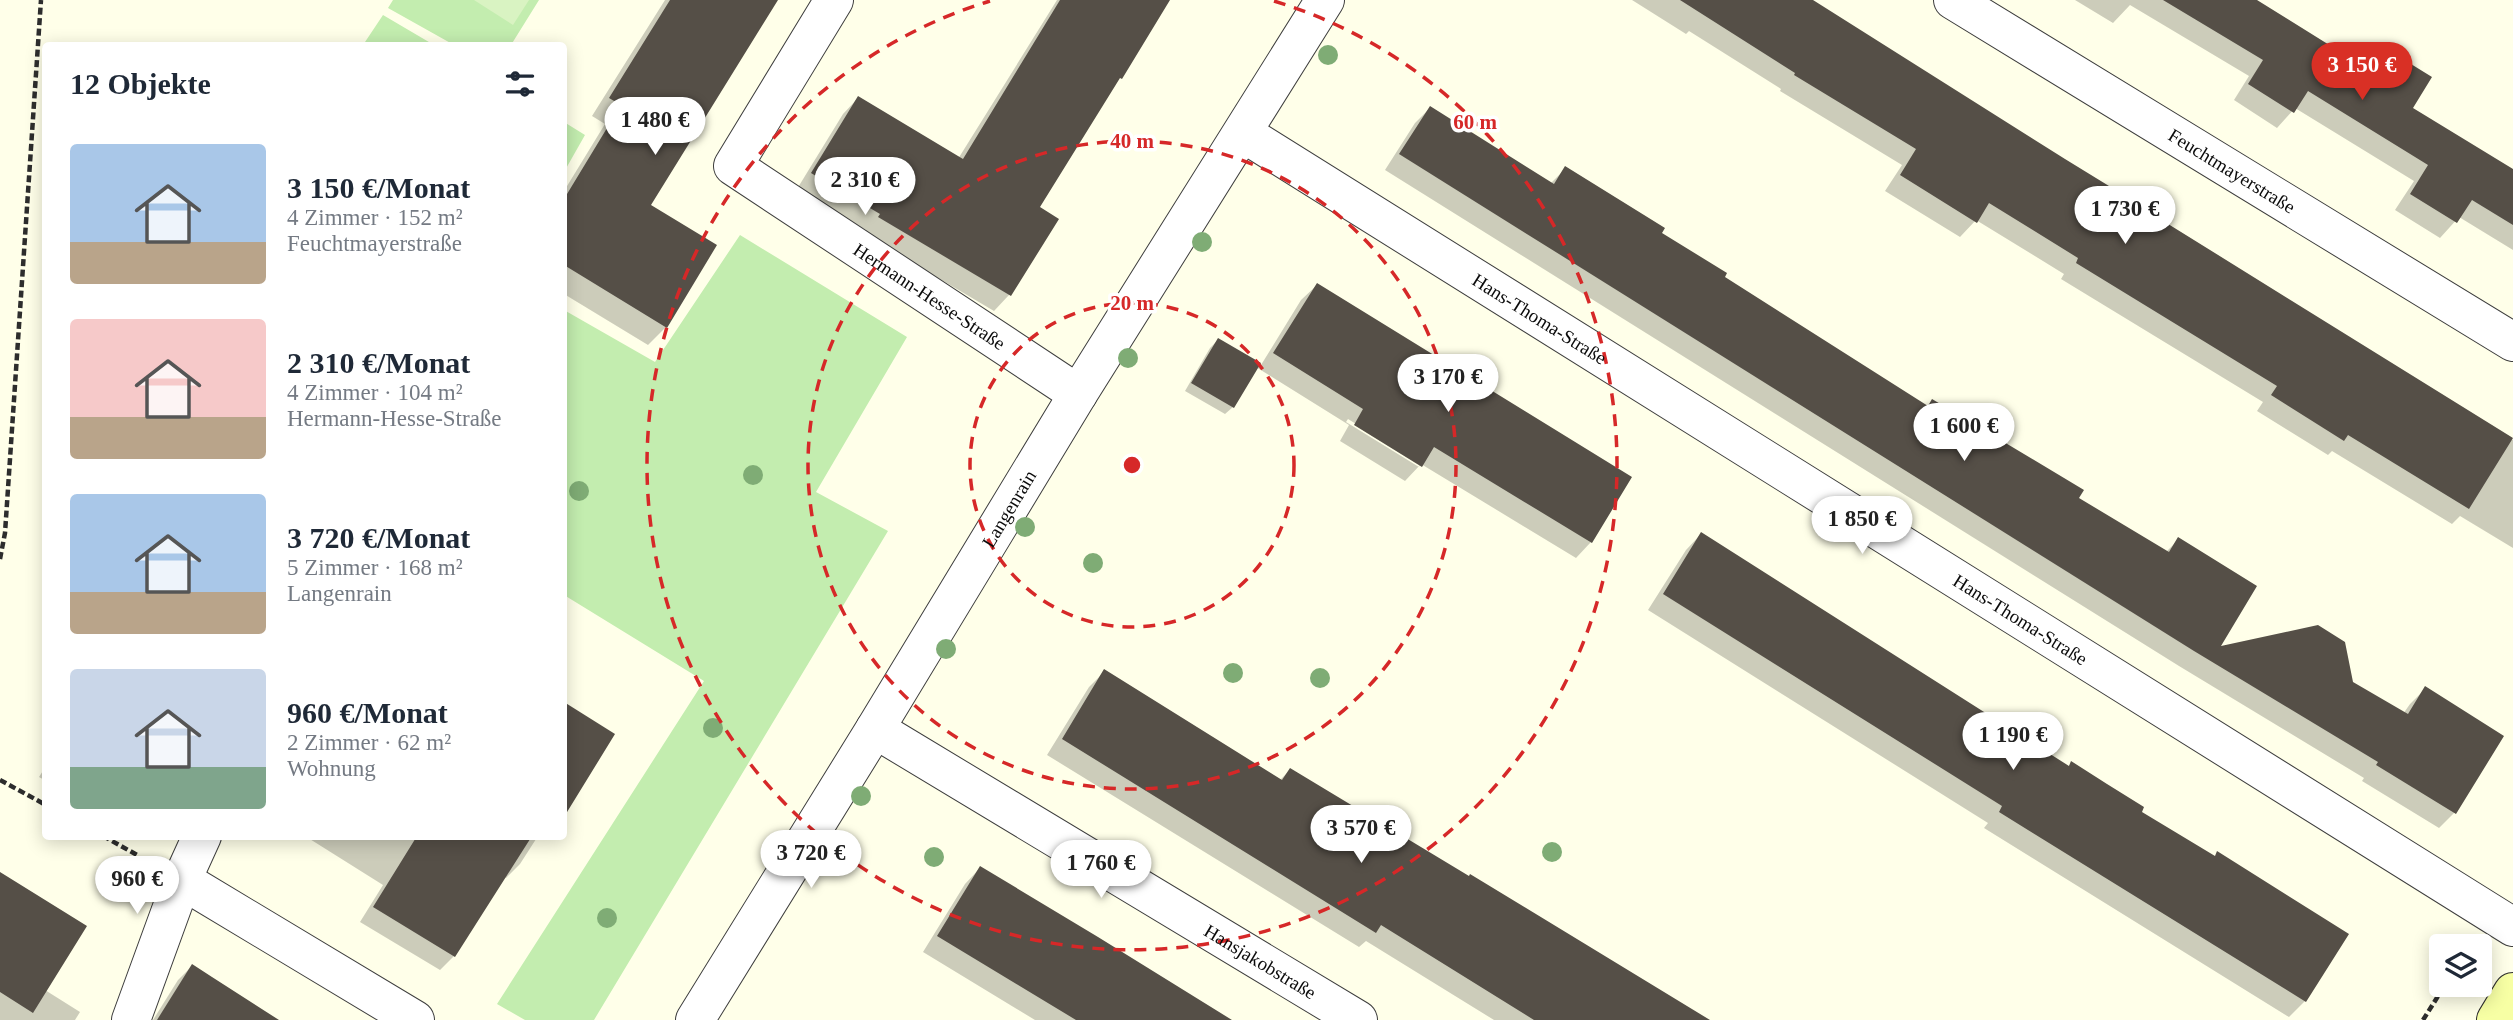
<!DOCTYPE html>
<html lang="de">
<meta charset="utf-8">
<style>
:root{--surface:#fff;--page:#f6f6f7;--text:#1f2937;--muted:#747a83;--accent:#d93025}
body{margin:0;font-family:Georgia,serif;background:var(--page);color:var(--text);height:100vh;display:flex;flex-direction:column;font-size:26px;white-space:nowrap}
*{box-sizing:border-box;margin:0}
p{font-size:23px;color:var(--muted)}
.icon{flex:none;width:38px;height:38px;fill:none;stroke:currentColor;stroke-width:2;stroke-linecap:round;stroke-linejoin:round}
.map{position:relative;flex:1;overflow:hidden}
.sheet{position:absolute;left:42px;top:42px;width:525px;height:798px;display:flex;flex-direction:column;background:var(--surface);border-radius:7px;box-shadow:0 4px 18px #0003}
.sheet>*{flex:none}
.fabs{position:absolute;left:2429px;top:934px;display:grid;gap:14px}
.fabs a{display:grid;place-items:center;width:63px;height:63px;border-radius:7px;background:var(--surface);box-shadow:0 4px 18px #0003;font-size:35px}
.price{position:absolute;translate:-50% -60px;padding:0 16px;border-radius:24px;background:#fff;color:#222;font-size:23px;line-height:46px;filter:drop-shadow(0 2px 4px #0008)}
.price::after{content:'';position:absolute;left:50%;top:42px;width:21px;height:16px;margin-left:-10px;background:inherit;clip-path:polygon(0 0,100% 0,50% 100%)}
.price.active{background:var(--accent);color:#fff}
ul{padding:0;list-style:none}
li{display:flex;align-items:center;gap:21px;height:175px;padding:0 28px}
li span{display:grid;place-items:center;flex:none;width:196px;height:140px;border-radius:7px;color:#555}
li>.icon{margin-inline-start:auto}
span .icon{width:84px;height:84px;fill:#fffc;stroke-width:1}
li b{font-size:30px}
h2{display:flex;justify-content:space-between;align-items:center;height:84px;padding:0 28px;font-size:30px}
.map>svg:first-child{display:block}
.green{fill:#c3edaf}
.pitch{fill:#d9f3c2}
.shadow{fill:#0003;fill-rule:evenodd}
.building{fill:#554f47}
.lines{fill:none;stroke-linecap:round;stroke-linejoin:round}
.street-casing{stroke:#3e3e3e;stroke-width:40}
.secondary-casing{stroke:#2d2d2d;stroke-width:40}
.path{stroke:#2d2d2d;stroke-width:4.5;stroke-dasharray:7 3.5;stroke-linecap:butt}
.street{stroke:#fff;stroke-width:38}
.secondary{stroke:#f7ffa4;stroke-width:38}
.tree{fill:#7fac75}
.ring{fill:none;stroke:#d62828;stroke-width:3.5;stroke-dasharray:12 9}
.labels{text-anchor:middle;dominant-baseline:central;stroke-width:7;stroke-linejoin:round;paint-order:stroke}
.street-label{font-size:19px;fill:#0b0b0b;stroke:#fff}
.centre{fill:#d62828;stroke:#fff;stroke-width:3.5}
.ring-label{font-size:21px;text-anchor:middle;font-weight:bold;fill:#d62828;stroke:#fff;stroke-width:7;stroke-linejoin:round;paint-order:stroke}
</style>
<div class="map">
<svg width="2513" height="1020" viewBox="0 0 2513 1020">
<rect width="100%" height="100%" fill="#ffffe9"/>
<path class="green" d="M 393,0 L 539,0 L 511,45 L 454,45 L 388,8 Z
M 383,15 L 434,45 L 363,45 Z
M 564,122 L 585,135 L 564,172 Z
M 740,235 L 907,337 L 816,492 L 888,531 L 594,1020 L 525,1020 L 497,1004 L 704,681 L 564,595 L 564,310 L 655,362 Z"/>
<path class="pitch" d="M 474,0 L 529,0 L 513,25 Z"/>
<path class="shadow" d="M 665,0 L 777,0 L 648,205 L 666,327 L 648,345 L 564,294 L 564,191 L 605,124 L 592,116 Z
M 1057,0 L 1168,0 L 1037,208 L 1057,220 L 1009,295 L 994,311 L 864,234 L 866,230 L 797,189 L 843,114 L 858,98 L 958,159 Z
M 1632,0 L 1809,0 L 2513,440 L 2513,548 L 2460,516 L 2452,524 L 2332,451 L 2328,455 L 2257,411 L 2263,402 L 2061,279 L 2064,274 L 1976,220 L 1960,237 L 1885,191 L 1902,165 L 1780,91 L 1781,89 L 1689,31 L 1686,34 Z
M 2075,0 L 2254,0 L 2367,71 L 2385,51 L 2411,108 L 2513,171 L 2513,250 L 2459,217 L 2440,238 L 2395,210 L 2414,181 L 2295,108 L 2277,128 L 2234,100 L 2249,76 L 2130,5 L 2113,23 Z
M 1430,108 L 1550,184 L 1565,169 L 1723,277 L 1926,407 L 1932,401 L 2077,499 L 2166,552 L 2179,539 L 2217,648 L 2351,683 L 2403,714 L 2410,704 L 2425,689 L 2502,736 L 2454,813 L 2439,828 L 2362,781 L 2364,778 L 2179,666 L 1385,170 L 1415,123 Z
M 1317,285 L 1591,542 L 1576,558 L 1421,464 L 1405,481 L 1340,441 L 1349,425 L 1256,367 L 1233,407 L 1225,414 L 1185,391 L 1210,348 L 1218,340 L 1261,365 L 1301,300 ZM 1348,419 L 1419,463 L 1419,467 L 1346,422 Z
M 1701,534 L 2068,767 L 2071,764 L 2139,812 L 2347,935 L 2305,1001 L 2289,1017 L 1984,828 L 1988,823 L 1648,610 L 1686,550 Z
M 1104,672 L 1280,780 L 1290,770 L 1707,1020 L 1494,1020 L 1366,941 L 1359,947 L 1047,755 L 1089,687 Z
M 564,704 L 613,735 L 564,795 Z
M 46,766 L 46,781 L 39,777 Z
M 305,836 L 538,836 L 520,864 L 506,878 L 504,877 L 454,956 L 440,970 L 360,922 L 383,885 Z
M 980,868 L 1229,1020 L 1035,1020 L 923,952 L 965,884 Z
M 0,903 L 45,990 L 80,1012 L 75,1020 L 0,1020 Z
M 192,966 L 273,1020 L 153,1020 L 178,980 Z"/>
<path class="building" d="M 670,0 L 778,0 L 651,205 L 717,245 L 667,328 L 564,265 L 564,199 L 621,105 L 609,98 Z
M 1060,0 L 1170,0 L 1122,79 L 1120,78 L 1040,207 L 1059,219 L 1011,296 L 878,217 L 880,214 L 811,173 L 858,96 L 963,159 Z
M 1680,0 L 1813,0 L 2065,159 L 2153,213 L 2152,214 L 2513,438 L 2469,509 L 2348,435 L 2344,441 L 2271,395 L 2277,386 L 2076,263 L 2078,258 L 1989,203 L 1977,223 L 1900,175 L 1916,149 L 1794,75 L 1795,73 Z
M 2163,0 L 2257,0 L 2371,71 L 2385,48 L 2432,77 L 2413,108 L 2513,169 L 2513,225 L 2472,200 L 2457,223 L 2410,194 L 2428,165 L 2308,91 L 2294,113 L 2248,84 L 2263,60 Z
M 1430,106 L 1554,184 L 1565,166 L 1665,228 L 1662,233 L 1727,273 L 1725,277 L 1928,406 L 1932,399 L 2084,490 L 2079,498 L 2169,552 L 2178,537 L 2257,586 L 2221,646 L 2318,625 L 2345,642 L 2353,682 L 2408,714 L 2425,686 L 2504,736 L 2456,814 L 2376,765 L 2378,762 L 2194,651 L 1399,154 Z
M 1317,283 L 1632,477 L 1592,543 L 1434,447 L 1422,467 L 1354,425 L 1363,409 L 1273,353 Z
M 1218,338 L 1261,363 L 1234,408 L 1191,383 Z
M 1701,532 L 2069,766 L 2071,761 L 2107,784 L 2144,807 L 2142,812 L 2215,856 L 2217,851 L 2349,934 L 2306,1002 L 1999,812 L 2002,806 L 1663,594 Z
M 1104,669 L 1282,780 L 1290,768 L 1469,876 L 1470,874 L 1710,1020 L 1534,1020 L 1381,925 L 1376,933 L 1062,739 Z
M 564,702 L 615,734 L 564,817 Z
M 417,836 L 532,836 L 455,957 L 373,907 Z
M 980,866 L 1098,937 L 1232,1020 L 1076,1020 L 937,936 Z
M 0,872 L 87,926 L 33,1013 L 0,992 Z
M 192,964 L 212,977 L 279,1020 L 157,1020 Z"/>
<g class="lines">
<g class="street-casing">
<g id="street">
<path id="s1" d="M 834,0 L 733,166 L 1078,394"/>
<path id="s2" d="M 1953,0 L 2513,342"/>
<path id="s3" d="M 1243,133 L 2513,927"/>
<path id="s4" d="M 875,729 L 1358,1020"/>
<path d="M 182,880 L 415,1020"/>
<path d="M 131,1020 L 182,880 L 202,836"/>
<path id="s5" d="M 695,1020 L 875,729 L 1078,394 L 1325,0"/>
</g>
</g>
<g class="secondary-casing">
<path id="secondary" d="M 2496,1020 L 2513,992"/>
</g>
<path class="path" d="M 0,559 L 5,533 L 41,0
M 0,780 L 46,805
M 103,836 L 139,856
M 2423,1020 L 2445,985"/>
<use href="#street" class="street"/>
<use href="#secondary" class="secondary"/>
</g>
<g class="tree">
<circle cx="1328" cy="55" r="10"/>
<circle cx="1202" cy="242" r="10"/>
<circle cx="1128" cy="358" r="10"/>
<circle cx="753" cy="475" r="10"/>
<circle cx="579" cy="491" r="10"/>
<circle cx="1025" cy="527" r="10"/>
<circle cx="1093" cy="563" r="10"/>
<circle cx="946" cy="649" r="10"/>
<circle cx="1233" cy="673" r="10"/>
<circle cx="1320" cy="678" r="10"/>
<circle cx="713" cy="728" r="10"/>
<circle cx="861" cy="796" r="10"/>
<circle cx="1552" cy="852" r="10"/>
<circle cx="934" cy="857" r="10"/>
<circle cx="607" cy="918" r="10"/>
</g>
<g class="ring">
<circle cx="1132" cy="465" r="162"/>
<circle cx="1132" cy="465" r="324"/>
<path d="M1274 1A485 485 0 1 1 990 1"/>
</g>
<g class="labels">
<g class="street-label">
<text stroke="none"><textPath href="#s2" startOffset="327">Feuchtmayerstraße</textPath></text>
<text stroke="none"><textPath href="#s1" startOffset="430">Hermann-Hesse-Straße</textPath></text>
<text stroke="none"><textPath href="#s3" startOffset="350">Hans-Thoma-Straße</textPath></text>
<text stroke="none"><textPath href="#s5" startOffset="600">Langenrain</textPath></text>
<text stroke="none"><textPath href="#s3" startOffset="917">Hans-Thoma-Straße</textPath></text>
<text stroke="none"><textPath href="#s4" startOffset="450">Hansjakobstraße</textPath></text>
</g>
</g>
<circle cx="1132" cy="465" r="10" class="centre"/>
<g class="ring-label">
<text x="1475" y="129">60 m</text>
<text x="1132" y="148">40 m</text>
<text x="1132" y="310">20 m</text>
</g>
</svg>
<div class="fabs">
<a><svg class="icon" aria-label="layers" viewBox="0 0 24 24"><path d="M12 4l9 5-9 5-9-5zM3 14l9 5 9-5"/></svg></a>
</div>
<b class="price active" style="left:2362px;top:102px">3 150 €</b>
<b class="price" style="left:655px;top:157px">1 480 €</b>
<b class="price" style="left:865px;top:217px">2 310 €</b>
<b class="price" style="left:2125px;top:246px">1 730 €</b>
<b class="price" style="left:1448px;top:414px">3 170 €</b>
<b class="price" style="left:1964px;top:463px">1 600 €</b>
<b class="price" style="left:1862px;top:556px">1 850 €</b>
<b class="price" style="left:2013px;top:772px">1 190 €</b>
<b class="price" style="left:1361px;top:865px">3 570 €</b>
<b class="price" style="left:811px;top:890px">3 720 €</b>
<b class="price" style="left:1101px;top:900px">1 760 €</b>
<b class="price" style="left:137px;top:916px">960 €</b>
<section class="sheet">
<h2>12 Objekte<svg class="icon" aria-label="filters" viewBox="0 0 24 24"><path d="M4 7h16M4 17h16"/><circle cx="9" cy="7" r="2"/><circle cx="15" cy="17" r="2"/></svg></h2>
<ul>
<li><span style="background:linear-gradient(#a9c7e8 70%,#b9a48a 0)"><svg class="icon" aria-label="home" viewBox="0 0 24 24"><path d="M3 11l9-7 9 7M6 9v11h12V9"/></svg></span><div><b>3 150 €/Monat</b><p>4 Zimmer · 152 m²</p><p>Feuchtmayerstraße</p></div></li>
<li><span style="background:linear-gradient(#f6c9c9 70%,#b9a48a 0)"><svg class="icon" aria-label="home" viewBox="0 0 24 24"><path d="M3 11l9-7 9 7M6 9v11h12V9"/></svg></span><div><b>2 310 €/Monat</b><p>4 Zimmer · 104 m²</p><p>Hermann-Hesse-Straße</p></div></li>
<li><span style="background:linear-gradient(#a9c7e8 70%,#b9a48a 0)"><svg class="icon" aria-label="home" viewBox="0 0 24 24"><path d="M3 11l9-7 9 7M6 9v11h12V9"/></svg></span><div><b>3 720 €/Monat</b><p>5 Zimmer · 168 m²</p><p>Langenrain</p></div></li>
<li><span style="background:linear-gradient(#c9d6e8 70%,#7fa58c 0)"><svg class="icon" aria-label="home" viewBox="0 0 24 24"><path d="M3 11l9-7 9 7M6 9v11h12V9"/></svg></span><div><b>960 €/Monat</b><p>2 Zimmer · 62 m²</p><p>Wohnung</p></div></li>
</ul>
</section>
</div>
